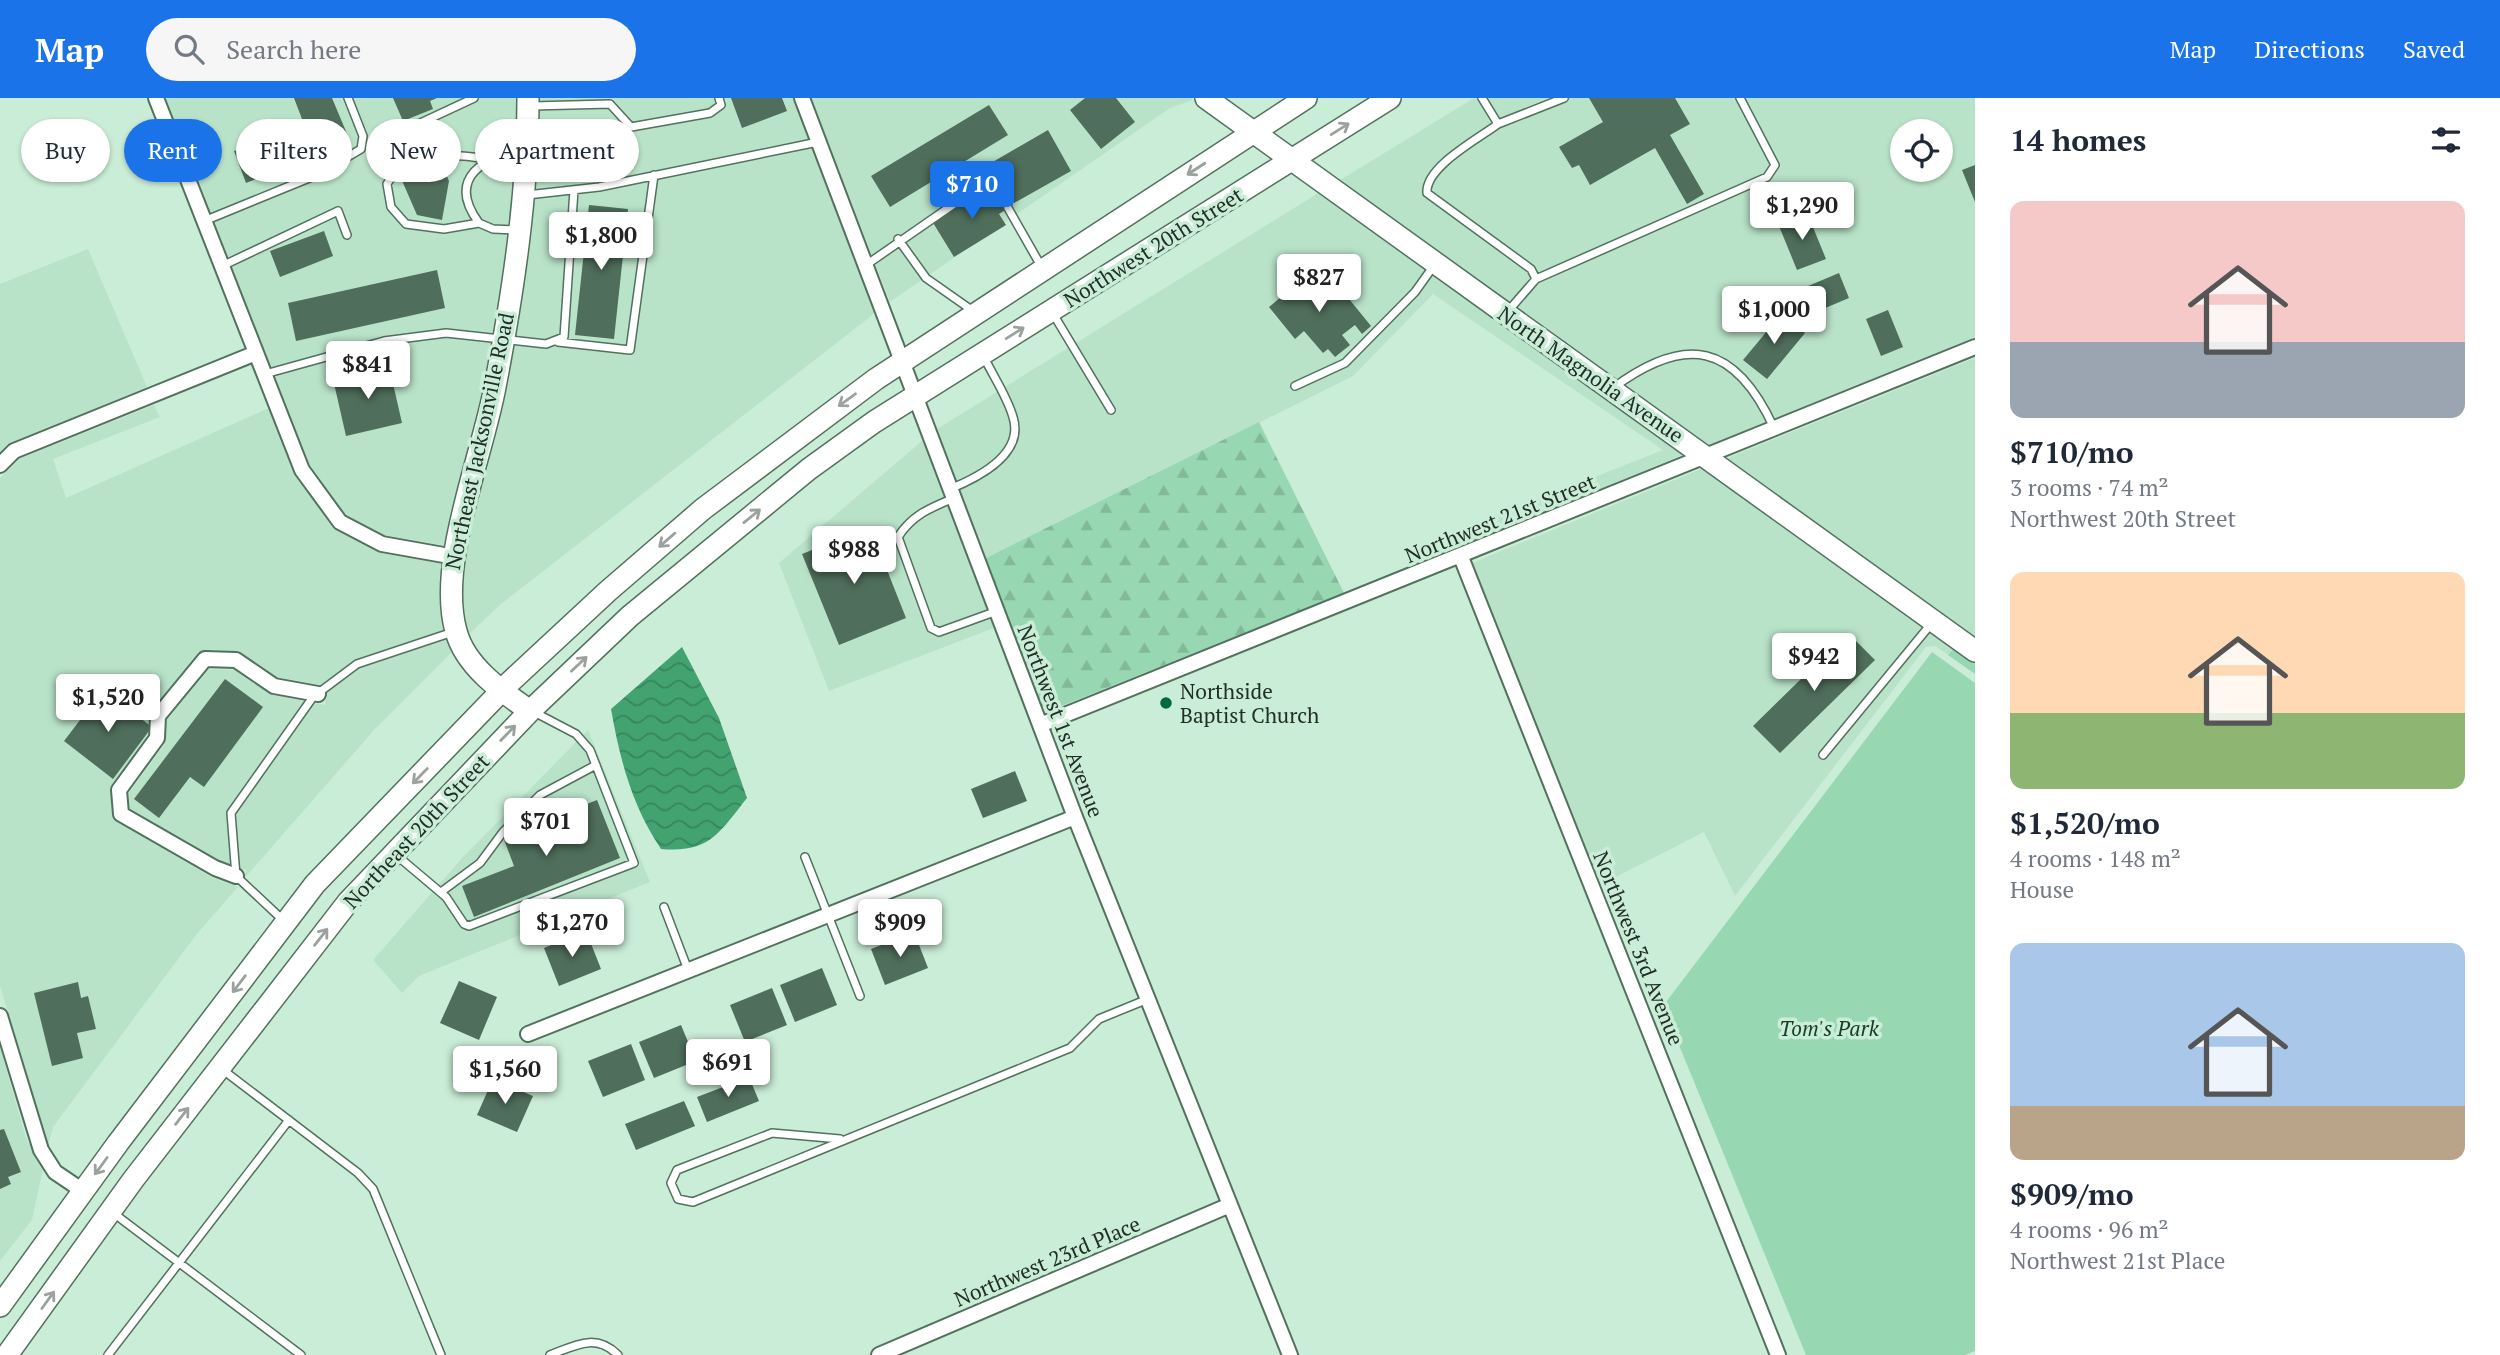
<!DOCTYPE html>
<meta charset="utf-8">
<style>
:root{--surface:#fff;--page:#f6f6f7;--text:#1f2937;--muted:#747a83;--accent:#1a73e8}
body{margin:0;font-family:"PT Serif",serif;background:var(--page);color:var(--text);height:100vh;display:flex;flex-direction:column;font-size:26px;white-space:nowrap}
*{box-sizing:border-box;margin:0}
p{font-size:23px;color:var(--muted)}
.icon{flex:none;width:38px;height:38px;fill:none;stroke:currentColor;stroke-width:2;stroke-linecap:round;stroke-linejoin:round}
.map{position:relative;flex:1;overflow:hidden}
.side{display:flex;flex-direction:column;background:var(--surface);width:525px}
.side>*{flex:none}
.banner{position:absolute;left:21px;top:21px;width:665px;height:63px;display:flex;gap:14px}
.buttons{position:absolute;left:1890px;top:21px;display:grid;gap:14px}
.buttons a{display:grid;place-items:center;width:63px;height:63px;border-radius:50%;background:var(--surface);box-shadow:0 2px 5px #0004;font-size:35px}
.price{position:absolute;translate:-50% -60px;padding:0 16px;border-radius:7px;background:#fff;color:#222;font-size:23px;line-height:46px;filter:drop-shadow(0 2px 4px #0008)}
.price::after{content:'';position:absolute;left:50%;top:42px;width:21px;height:16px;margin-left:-10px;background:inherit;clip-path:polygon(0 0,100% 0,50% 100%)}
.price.active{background:var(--accent);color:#fff}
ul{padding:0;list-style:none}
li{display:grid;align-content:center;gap:14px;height:371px;padding:0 35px}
li span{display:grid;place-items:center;height:217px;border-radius:14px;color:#555}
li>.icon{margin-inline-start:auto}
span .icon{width:126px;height:126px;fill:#fffc;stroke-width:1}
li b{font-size:30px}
h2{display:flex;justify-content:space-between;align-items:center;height:84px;padding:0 35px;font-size:30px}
.chip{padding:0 24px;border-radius:32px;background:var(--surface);box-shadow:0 2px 5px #0004;font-size:24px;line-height:63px}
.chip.active{background:var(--accent);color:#fff}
header{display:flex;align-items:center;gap:42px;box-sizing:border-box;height:98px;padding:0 35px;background:var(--accent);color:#fff}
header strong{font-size:33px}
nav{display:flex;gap:38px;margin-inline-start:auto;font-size:24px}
.search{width:490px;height:63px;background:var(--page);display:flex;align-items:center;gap:18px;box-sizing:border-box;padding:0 24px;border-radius:38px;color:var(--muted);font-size:26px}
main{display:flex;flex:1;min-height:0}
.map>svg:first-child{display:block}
.built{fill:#b9e3c9;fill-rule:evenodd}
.forest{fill:url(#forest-firs)}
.park{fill:#97d7b1}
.water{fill:url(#water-waves)}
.building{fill:#4f6e5b}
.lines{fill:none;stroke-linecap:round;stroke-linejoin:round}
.lane-casing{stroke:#52715e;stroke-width:10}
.street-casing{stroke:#52715e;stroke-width:18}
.secondary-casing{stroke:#52715e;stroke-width:24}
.lane{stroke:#fff;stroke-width:7}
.street{stroke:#fff;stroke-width:14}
.secondary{stroke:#fff;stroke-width:21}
.oneway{stroke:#9ba19d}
.poi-dot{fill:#006940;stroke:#caedd7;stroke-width:2.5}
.labels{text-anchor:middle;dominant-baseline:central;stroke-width:7;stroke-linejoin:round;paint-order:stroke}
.street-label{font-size:21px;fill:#212e26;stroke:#caedd7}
.poi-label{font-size:21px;fill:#212e26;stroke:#caedd7;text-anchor:start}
.park-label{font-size:21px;font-style:italic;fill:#17402b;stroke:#caedd7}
</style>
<header>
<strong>Map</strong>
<div class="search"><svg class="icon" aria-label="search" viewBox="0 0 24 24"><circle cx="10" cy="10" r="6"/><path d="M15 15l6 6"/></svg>Search here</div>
<nav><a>Map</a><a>Directions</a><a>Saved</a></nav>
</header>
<main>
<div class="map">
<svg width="1975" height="1257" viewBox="0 0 1975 1257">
<defs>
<pattern id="forest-firs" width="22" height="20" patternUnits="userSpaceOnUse" patternTransform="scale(1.75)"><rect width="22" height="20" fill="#97d7b1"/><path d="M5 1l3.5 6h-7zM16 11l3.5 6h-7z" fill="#82b998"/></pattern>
<pattern id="water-waves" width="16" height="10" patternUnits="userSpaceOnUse" patternTransform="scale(1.75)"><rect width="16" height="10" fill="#42a371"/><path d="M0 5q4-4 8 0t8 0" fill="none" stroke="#37855d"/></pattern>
</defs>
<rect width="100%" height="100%" fill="#caedd7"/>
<path class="built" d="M 165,0 L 519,0 L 507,159 L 486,288 L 448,448 L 384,437 L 345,417 L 309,367 Z
M 536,0 L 793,0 L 875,215 L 501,506 L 467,538 L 458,485 L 503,294 Z
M 811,0 L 1191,0 L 1193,2 L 1170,10 L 890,204 Z
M 1474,0 L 1975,0 L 1975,239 L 1707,348 L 1337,84 ZM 1902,33 L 1941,33 L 1941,72 L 1902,72 Z
M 1320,94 L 1687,355 L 1441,456 L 1436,442 L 1663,352 L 1433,196 L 1353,278 L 986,460 L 937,331 Z
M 88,151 L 147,289 L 8,346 L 0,353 L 0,186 Z
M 1975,260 L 1975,542 L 1725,361 Z
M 154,307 L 160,319 L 53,361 L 66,400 L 269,310 L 294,375 L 333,430 L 382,455 L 444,466 L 441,484 L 447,534 L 455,551 L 374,632 L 243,782 L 246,772 L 217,762 L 129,710 L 128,696 L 164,647 L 167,622 L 209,571 L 234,572 L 270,596 L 325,607 L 327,588 L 277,579 L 236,553 L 204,552 L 198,555 L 152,611 L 149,636 L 112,686 L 112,716 L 117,724 L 211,779 L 238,789 L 196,837 L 53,1029 L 48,1048 L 0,888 L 0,380 L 19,361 Z
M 923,342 L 994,530 L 829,593 L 779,465 Z
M 1706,369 L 1955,549 L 1948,557 L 1935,548 L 1926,549 L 1735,798 L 1704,734 L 1612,781 L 1596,776 L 1472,465 Z
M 588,632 L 650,784 L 419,878 L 402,895 L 373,862 L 462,760 Z
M 0,949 L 26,1040 L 43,1071 L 32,1122 L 0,1163 Z"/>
<path class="forest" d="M 1259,324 L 1344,495 L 1044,615 L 986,460 Z"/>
<path class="park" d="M 1955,549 L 1975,564 L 1975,576 L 1948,557 Z
M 1932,554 L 1975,585 L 1975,1253 L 1965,1257 L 1806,1257 L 1663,908 Z"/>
<path class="water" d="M 682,549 L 719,620 L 747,700 C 719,735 710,755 661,751 C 632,708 620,662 611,611 Z"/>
<path class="building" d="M 294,0 L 332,0 L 350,43 L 246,85 L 234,53 L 299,27 L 297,23 L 302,21 Z
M 393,0 L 437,0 L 430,3 L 433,11 L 403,23 Z
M 731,0 L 782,0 L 787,13 L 742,30 Z
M 1085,0 L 1116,0 L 1135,24 L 1101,51 L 1070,12 Z
M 1589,0 L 1675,0 L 1690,26 L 1670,37 L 1704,96 L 1687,106 L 1655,50 L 1590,87 L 1579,67 L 1572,70 L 1559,49 L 1603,24 Z
M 989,7 L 1008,37 L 890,109 L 871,78 Z
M 1048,32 L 1071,73 L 1014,105 L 991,65 Z
M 440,62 L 449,83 L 442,122 L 417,117 L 400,78 Z
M 1975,67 L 1975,104 L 1962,72 Z
M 984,91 L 990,101 L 1004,92 L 1013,107 L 999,116 L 1006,127 L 954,159 L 932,123 Z
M 589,107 L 628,111 L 614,241 L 575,237 Z
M 1808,117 L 1826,161 L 1797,172 L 1779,128 Z
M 324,133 L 333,158 L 280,179 L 270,153 Z
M 437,172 L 445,210 L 296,243 L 288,205 Z
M 1839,175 L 1849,200 L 1811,216 L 1801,191 Z
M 1308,176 L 1319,190 L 1332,180 L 1371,228 L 1362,236 L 1355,227 L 1342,237 L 1350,247 L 1335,259 L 1328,251 L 1323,255 L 1304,233 L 1295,241 L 1269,209 Z
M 1888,212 L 1903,249 L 1881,258 L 1866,221 Z
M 1782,215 L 1805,235 L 1767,281 L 1743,262 Z
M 389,268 L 402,325 L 346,338 L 333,281 Z
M 870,429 L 906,520 L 839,547 L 802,456 Z
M 1848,535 L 1875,562 L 1780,655 L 1753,628 Z
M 225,581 L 263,609 L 204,689 L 190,679 L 159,720 L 134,701 Z
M 103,592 L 152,629 L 113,681 L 64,643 Z
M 1015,673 L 1027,703 L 983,720 L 971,691 Z
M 597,702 L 620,760 L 474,819 L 462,788 L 514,768 L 503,739 Z
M 586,833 L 601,871 L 559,888 L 544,850 Z
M 914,834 L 928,870 L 885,887 L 871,851 Z
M 822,870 L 837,907 L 795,924 L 780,887 Z
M 459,883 L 497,899 L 479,942 L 440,925 Z
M 78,884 L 81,900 L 88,898 L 96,931 L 77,935 L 83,960 L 52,968 L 34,895 Z
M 772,890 L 787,927 L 745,944 L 730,907 Z
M 681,927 L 696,963 L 654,980 L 639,944 Z
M 631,946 L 645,982 L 603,999 L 588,963 Z
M 749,979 L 759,1003 L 707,1024 L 697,999 Z
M 493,981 L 533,998 L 517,1034 L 477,1017 Z
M 684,1003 L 695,1028 L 636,1052 L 625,1026 Z
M 4,1031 L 21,1074 L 8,1079 L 11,1086 L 0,1091 L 0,1032 Z"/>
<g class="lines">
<g class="lane-casing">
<path id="lane" d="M 1482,0 L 1498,26 C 1478,41 1425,69 1427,95 L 1531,171 L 1536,181
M 532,8 L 610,6 L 631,29 L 710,15 L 721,7 L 719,0
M 1498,26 L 1564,0
M 414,28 L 474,0
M 527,97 L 599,89 L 818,44
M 1008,110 L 1041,168
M 204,123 L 319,76 L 361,51 L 363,38 L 348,0
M 479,125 L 444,131 L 406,126 L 391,109 L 387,86 C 406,53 453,55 486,61
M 518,132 L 493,131 L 479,125 C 444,78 487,60 525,47
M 898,141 L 926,180 L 973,213
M 866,167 L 990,81 L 998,96
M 222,168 L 338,113 L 347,137
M 1509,212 L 1536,181 L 1767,79 L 1775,67 L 1740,0
M 1052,214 L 1111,312
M 558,244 L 630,252 L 654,77
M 265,276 L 384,243 L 446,235 L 546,246 L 564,239 L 574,92
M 1295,288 L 1345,265 L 1415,194 L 1435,166
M 1613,290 C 1686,236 1735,245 1774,330
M 950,391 C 977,380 1025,357 1013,319 C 1007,298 993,278 984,259
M 954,400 C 930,410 912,417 898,439 L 931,530 L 939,534 L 997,513
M 1823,657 L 1931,526
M 395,756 L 446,799 L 464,826 L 469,828 L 634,765 L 590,652 L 576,636 L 534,614
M 805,759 L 860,898
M 441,794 L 480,765 L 503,734 L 540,697 L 596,667
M 664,809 L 688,872
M 285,824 L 236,778 L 231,715 L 313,599 L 357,566 L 453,534
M 223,972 L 358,1075 L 373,1091 L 441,1257
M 840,1041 L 772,1035 L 677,1072 L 671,1085 L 678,1101 L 693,1104 L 1070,950 L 1099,921 L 1148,901
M 112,1114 L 301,1257
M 108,1257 L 289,1022
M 550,1257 C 576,1247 596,1235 618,1257"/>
</g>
<g class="street-casing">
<path id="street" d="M 156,0 L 302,372 L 340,424 L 382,446 L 455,459
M 802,0 L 1075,719 L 1290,1257
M 0,367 L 14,353 L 256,255
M 1461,459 L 1778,1257
M 1040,627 L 1975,249
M 236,778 L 215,770 L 121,716 L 119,692 L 157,640 L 158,618 L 205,561 L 236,562 L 274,588 L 318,596
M 0,918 L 41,1052 L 55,1074 L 83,1093
M 528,936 L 1075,719
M 879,1257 L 1230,1107"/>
</g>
<g class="secondary-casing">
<path id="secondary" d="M 528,0 C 528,96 513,195 495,289 C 482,359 437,466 456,533 C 465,568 501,593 530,613
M 1206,0 L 1975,553
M 0,1208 L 118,1045 L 315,786 L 510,584 L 608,493 L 703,411 L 876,281 L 1306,0
M 7,1257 L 133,1082 L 348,804 L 530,613 L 630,518 L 809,371 L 874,324 L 1390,0"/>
</g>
<use href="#lane" class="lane"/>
<use href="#street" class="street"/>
<use href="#secondary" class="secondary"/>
</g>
<defs><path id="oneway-shaft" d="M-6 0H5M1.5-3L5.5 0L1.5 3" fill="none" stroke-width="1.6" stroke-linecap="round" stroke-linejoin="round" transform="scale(1.75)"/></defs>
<g class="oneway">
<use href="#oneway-shaft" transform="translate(1340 31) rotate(-32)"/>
<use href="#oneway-shaft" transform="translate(1196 71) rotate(147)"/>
<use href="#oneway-shaft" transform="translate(1015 235) rotate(-32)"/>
<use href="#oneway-shaft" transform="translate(847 302) rotate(144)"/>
<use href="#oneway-shaft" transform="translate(752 418) rotate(-39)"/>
<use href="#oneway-shaft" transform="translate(667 442) rotate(139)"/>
<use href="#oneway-shaft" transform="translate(579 566) rotate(-43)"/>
<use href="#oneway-shaft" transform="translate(508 635) rotate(-46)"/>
<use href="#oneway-shaft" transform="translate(420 678) rotate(134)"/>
<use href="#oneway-shaft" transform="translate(321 839) rotate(-52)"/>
<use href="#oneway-shaft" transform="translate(239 886) rotate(127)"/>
<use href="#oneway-shaft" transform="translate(182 1018) rotate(-52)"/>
<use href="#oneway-shaft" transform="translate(101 1068) rotate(126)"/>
<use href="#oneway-shaft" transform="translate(48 1202) rotate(-54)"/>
</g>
<circle class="poi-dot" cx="1166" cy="605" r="7"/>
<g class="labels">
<g class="street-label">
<text transform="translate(1153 149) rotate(-32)">Northwest 20th Street</text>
<text transform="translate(1591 276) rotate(35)">North Magnolia Avenue</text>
<text transform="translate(479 343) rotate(-78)">Northeast Jacksonville Road</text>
<text transform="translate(1500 420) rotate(-22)">Northwest 21st Street</text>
<text transform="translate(1061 623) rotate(69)">Northwest 1st Avenue</text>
<text transform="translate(416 733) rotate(-47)">Northeast 20th Street</text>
<text transform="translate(1639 850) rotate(68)">Northwest 3rd Avenue</text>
<text transform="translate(1047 1163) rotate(-23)">Northwest 23rd Place</text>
</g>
<g class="poi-label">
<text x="1180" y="593">Northside<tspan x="1180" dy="24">Baptist Church</tspan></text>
</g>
<g class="park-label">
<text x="1829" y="930">Tom's Park</text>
</g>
</g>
</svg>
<div class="buttons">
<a><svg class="icon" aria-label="locate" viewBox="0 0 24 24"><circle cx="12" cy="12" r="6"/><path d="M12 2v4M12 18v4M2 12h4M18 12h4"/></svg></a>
</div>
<b class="price active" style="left:972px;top:123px">$710</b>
<b class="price" style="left:1802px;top:144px">$1,290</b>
<b class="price" style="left:601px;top:174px">$1,800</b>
<b class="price" style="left:1319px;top:216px">$827</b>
<b class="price" style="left:1774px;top:248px">$1,000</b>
<b class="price" style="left:368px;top:303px">$841</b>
<b class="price" style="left:854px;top:488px">$988</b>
<b class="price" style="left:1814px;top:595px">$942</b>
<b class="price" style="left:108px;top:636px">$1,520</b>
<b class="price" style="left:546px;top:760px">$701</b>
<b class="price" style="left:572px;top:861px">$1,270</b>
<b class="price" style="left:900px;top:861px">$909</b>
<b class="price" style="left:728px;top:1001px">$691</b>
<b class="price" style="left:505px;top:1008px">$1,560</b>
<div class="banner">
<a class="chip">Buy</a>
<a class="chip active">Rent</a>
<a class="chip">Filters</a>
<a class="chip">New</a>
<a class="chip">Apartment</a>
</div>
</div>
<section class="side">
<h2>14 homes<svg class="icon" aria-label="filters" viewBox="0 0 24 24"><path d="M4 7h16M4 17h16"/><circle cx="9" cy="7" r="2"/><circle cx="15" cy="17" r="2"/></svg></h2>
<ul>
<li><span style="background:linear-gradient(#f6c9c9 65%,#9aa5b1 0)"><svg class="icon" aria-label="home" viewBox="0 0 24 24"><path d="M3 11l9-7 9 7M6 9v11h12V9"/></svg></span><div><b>$710/mo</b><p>3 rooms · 74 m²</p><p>Northwest 20th Street</p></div></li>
<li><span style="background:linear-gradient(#ffd9b3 65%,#8fb573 0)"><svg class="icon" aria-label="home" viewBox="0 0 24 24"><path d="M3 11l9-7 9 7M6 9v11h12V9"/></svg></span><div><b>$1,520/mo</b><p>4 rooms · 148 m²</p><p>House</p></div></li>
<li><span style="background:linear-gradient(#a9c7e8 75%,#b9a48a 0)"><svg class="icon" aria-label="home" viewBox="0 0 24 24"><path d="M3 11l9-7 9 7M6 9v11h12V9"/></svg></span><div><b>$909/mo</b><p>4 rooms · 96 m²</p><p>Northwest 21st Place</p></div></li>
</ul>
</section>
</main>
